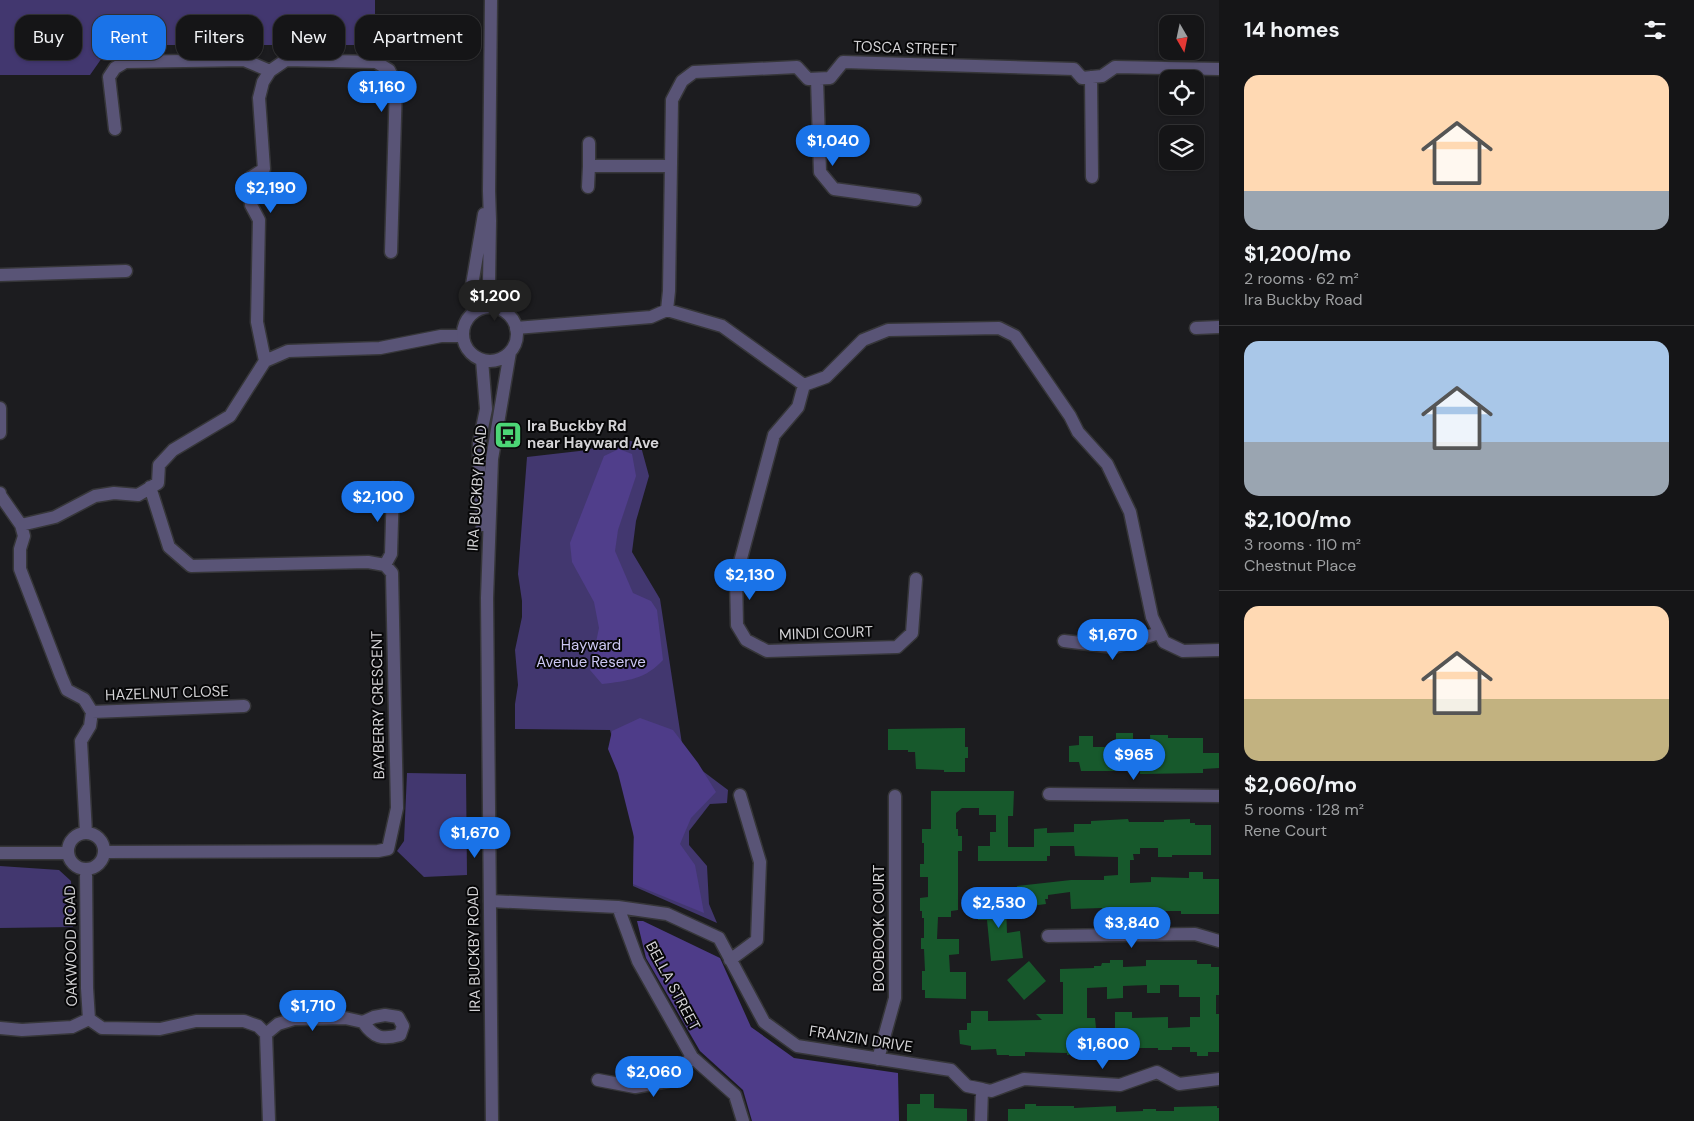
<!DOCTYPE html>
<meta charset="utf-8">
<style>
:root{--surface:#151517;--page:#222224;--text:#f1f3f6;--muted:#9d9fa1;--line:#343436;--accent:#1a73e8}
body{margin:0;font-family:"DM Sans",sans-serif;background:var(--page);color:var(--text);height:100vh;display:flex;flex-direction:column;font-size:19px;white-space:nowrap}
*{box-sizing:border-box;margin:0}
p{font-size:16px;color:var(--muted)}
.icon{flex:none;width:28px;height:28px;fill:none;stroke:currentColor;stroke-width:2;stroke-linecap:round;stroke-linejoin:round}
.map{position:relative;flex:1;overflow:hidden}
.sheet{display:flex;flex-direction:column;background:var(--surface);width:475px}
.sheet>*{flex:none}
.guide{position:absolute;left:15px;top:15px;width:475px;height:45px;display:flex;gap:10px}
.needle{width:32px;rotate:171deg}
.controls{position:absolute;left:1159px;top:15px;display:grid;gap:10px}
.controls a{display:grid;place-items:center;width:45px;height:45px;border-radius:10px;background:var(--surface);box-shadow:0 1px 4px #0004,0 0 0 1px var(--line);font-size:25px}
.price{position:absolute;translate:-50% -42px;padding:0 11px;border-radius:18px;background:var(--accent);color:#fff;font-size:16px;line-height:32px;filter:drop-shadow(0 1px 2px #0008)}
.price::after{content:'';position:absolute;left:50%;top:30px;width:15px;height:11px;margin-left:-8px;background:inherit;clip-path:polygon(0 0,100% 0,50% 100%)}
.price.current{background:#222;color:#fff}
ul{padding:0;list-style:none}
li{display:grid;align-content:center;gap:10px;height:265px;padding:0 25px}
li+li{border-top:1px solid var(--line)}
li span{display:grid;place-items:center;height:155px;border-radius:15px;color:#555}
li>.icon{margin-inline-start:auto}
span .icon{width:90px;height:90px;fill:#fffc;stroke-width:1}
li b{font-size:21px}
h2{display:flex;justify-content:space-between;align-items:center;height:60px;padding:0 25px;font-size:21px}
.pill{padding:0 18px;border-radius:15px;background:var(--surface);box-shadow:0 1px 4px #0004,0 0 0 1px var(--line);font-size:18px;line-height:45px}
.pill.current{background:var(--accent);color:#fff}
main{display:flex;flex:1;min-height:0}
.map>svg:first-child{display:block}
.green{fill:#42376f}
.forest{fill:#4e3c89}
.water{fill:#503e8b}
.building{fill:#17592c;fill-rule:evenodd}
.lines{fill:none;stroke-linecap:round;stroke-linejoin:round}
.minor-casing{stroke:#363639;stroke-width:15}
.tertiary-casing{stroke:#363639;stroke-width:15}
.minor{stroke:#595476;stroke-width:12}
.tertiary{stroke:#595476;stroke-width:12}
.labels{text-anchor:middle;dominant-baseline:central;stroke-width:4;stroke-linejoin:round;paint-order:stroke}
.street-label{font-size:15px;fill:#d4d3d6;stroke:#070708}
.poi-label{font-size:15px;font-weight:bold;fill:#d4d3d6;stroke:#070708;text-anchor:start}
.park-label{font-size:15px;fill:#cdc8f4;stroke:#070708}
</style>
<main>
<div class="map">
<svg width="1219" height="1121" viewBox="0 0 1219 1121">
<rect width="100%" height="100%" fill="#1c1c1f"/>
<path class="green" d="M 0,0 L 375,0 L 375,45 L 111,45 L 90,75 L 0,75 Z
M 617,438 L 640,443 L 649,476 L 636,521 L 632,552 L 660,599 L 684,757 L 728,790 L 727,803 L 710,804 L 689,831 L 689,845 L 707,866 L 709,904 L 717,923 L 633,886 L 634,814 L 610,730 L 515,729 L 515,704 L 518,685 L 515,650 L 522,617 L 522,601 L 518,574 L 527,457 L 588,450 Z
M 407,773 L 466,774 L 467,875 L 424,877 L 397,851 L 404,841 Z
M 0,866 L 59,870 L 71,881 L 73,927 L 0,928 Z"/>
<path class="forest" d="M 640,718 L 673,730 L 698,763 L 716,792 L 691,818 L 680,844 L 695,865 L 704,913 L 633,884 L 634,837 L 618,773 L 608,749 L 612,731 Z
M 637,921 L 643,921 L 720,958 L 751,1027 L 794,1058 L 898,1073 L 899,1121 L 752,1121 L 743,1090 L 700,1051 L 646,958 Z"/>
<path class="water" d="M 619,449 L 632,454 L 636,476 L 618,530 L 615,551 L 633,593 L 651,601 L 657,610 L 663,660 C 646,679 627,681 602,684 L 590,670 L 599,628 L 594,602 L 572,562 L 570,543 L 604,456 Z"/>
<path class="building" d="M 965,728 L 965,747 L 968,747 L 968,758 L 965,758 L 965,772 L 944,772 L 944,770 L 916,769 L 915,752 L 908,752 L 908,750 L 888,750 L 888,729 Z
M 1116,733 L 1133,733 L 1133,752 L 1151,752 L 1150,735 L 1168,735 L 1168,738 L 1203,738 L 1203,753 L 1219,753 L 1219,768 L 1203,769 L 1203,773 L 1140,774 L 1140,771 L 1081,771 L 1079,762 L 1069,762 L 1069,746 L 1079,745 L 1079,736 L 1093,736 L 1093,747 L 1116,747 Z
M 931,791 L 1014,791 L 1013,816 L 1008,816 L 1008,847 L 1034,847 L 1034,829 L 1047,828 L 1047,833 L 1074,832 L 1074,824 L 1091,824 L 1091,821 L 1128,819 L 1129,822 L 1164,822 L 1164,820 L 1190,819 L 1190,823 L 1195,823 L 1195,825 L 1211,825 L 1211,855 L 1172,855 L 1172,857 L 1158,857 L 1158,848 L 1140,848 L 1140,854 L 1133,854 L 1134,860 L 1130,860 L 1130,883 L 1151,882 L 1151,877 L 1189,878 L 1189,872 L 1203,872 L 1203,879 L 1219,879 L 1219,914 L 1181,914 L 1181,911 L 1151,911 L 1151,914 L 1115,913 L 1115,915 L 1102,915 L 1102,908 L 1071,909 L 1070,892 L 1048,895 L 1048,899 L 1045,899 L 1046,904 L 1031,906 L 1031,901 L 1019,902 L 1017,886 L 1071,880 L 1104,880 L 1104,876 L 1118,875 L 1118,857 L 1075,856 L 1074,846 L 1050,846 L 1050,856 L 1047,856 L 1047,861 L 978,861 L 978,846 L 990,846 L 990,832 L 996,832 L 996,815 L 979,815 L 979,808 L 962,808 L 956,813 L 956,829 L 958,829 L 958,836 L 962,836 L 962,851 L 958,851 L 958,910 L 951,911 L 951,917 L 938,917 L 937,939 L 959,939 L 959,954 L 949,955 L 950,972 L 966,972 L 966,999 L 925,998 L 925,990 L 922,990 L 922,971 L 925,971 L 924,949 L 921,949 L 921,938 L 924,938 L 924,918 L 922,918 L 922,911 L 920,911 L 920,898 L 928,897 L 928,877 L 920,877 L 920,864 L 924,864 L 924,843 L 922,843 L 922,829 L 931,829 Z
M 978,892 L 994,892 L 994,905 L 1006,905 L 1007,933 L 1020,931 L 1023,958 L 991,961 L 987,920 L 978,920 Z
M 1110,960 L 1123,960 L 1123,967 L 1146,966 L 1146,960 L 1197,960 L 1197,964 L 1211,964 L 1211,967 L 1219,967 L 1219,995 L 1216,995 L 1216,1014 L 1219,1014 L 1219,1052 L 1208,1052 L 1208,1056 L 1197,1056 L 1197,1052 L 1190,1052 L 1190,1047 L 1172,1047 L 1172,1050 L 1158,1050 L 1158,1048 L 1132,1048 L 1132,1052 L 1098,1052 L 1098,1054 L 1080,1054 L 1067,1055 L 1067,1053 L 1025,1052 L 1025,1056 L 1009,1056 L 1009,1055 L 997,1055 L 996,1049 L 971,1050 L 971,1046 L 960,1044 L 959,1030 L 967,1030 L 967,1023 L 971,1023 L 971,1011 L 988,1011 L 988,1021 L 1042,1020 L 1036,1014 L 1063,1014 L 1063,982 L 1060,982 L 1060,969 L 1094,968 L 1094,966 L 1101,966 L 1102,963 L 1110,963 ZM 1147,985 L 1147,993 L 1160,993 L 1160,985 L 1179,985 L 1179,997 L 1200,997 L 1200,1017 L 1190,1017 L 1190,1027 L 1168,1028 L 1168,1017 L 1132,1018 L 1132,1012 L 1115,1012 L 1115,1028 L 1096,1028 L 1095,1018 L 1087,1018 L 1087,988 L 1107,987 L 1107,999 L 1123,998 L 1123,986 Z
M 1029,961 L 1046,981 L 1024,1000 L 1007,980 Z
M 920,1094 L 934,1094 L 934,1108 L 967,1109 L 967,1121 L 907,1121 L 907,1104 L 920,1104 Z
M 1025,1104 L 1036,1104 L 1036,1106 L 1074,1106 L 1074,1108 L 1116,1106 L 1116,1112 L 1143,1111 L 1143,1109 L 1156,1109 L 1156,1111 L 1174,1111 L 1174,1107 L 1217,1106 L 1217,1108 L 1219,1108 L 1219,1121 L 1008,1121 L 1008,1109 L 1025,1109 Z"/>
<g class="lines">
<g class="minor-casing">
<path id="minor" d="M 1091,77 L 1092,177
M 817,79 L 820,172 L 834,189 L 915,200
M 115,129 L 109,77 L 115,68 L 125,62 L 244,60 L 270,71
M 589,143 L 589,166
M 588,187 L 589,166 L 670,166
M 0,275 L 126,271
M 667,310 L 669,291 L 672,100 L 682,81 L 694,72 L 797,67 L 808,79 L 830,78 L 843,62 L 1074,69 L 1082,78 L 1102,76 L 1115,67 L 1219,69
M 516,328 L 651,317 L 667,310 L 722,326 L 804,385 L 826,377 L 863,340 L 888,330 L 999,328 L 1015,336 L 1070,416 L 1078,432 L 1107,464 L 1130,512 L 1152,617 L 1164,642 L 1183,651 L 1219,650
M 1196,328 L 1219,327
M 265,361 L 257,322 L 259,220 L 251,205 L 250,178 L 264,169 L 259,98 L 263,82 L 270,71 L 286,60 L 376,62 L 389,70 L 396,84 L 391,252
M 804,385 L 798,407 L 774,435 L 736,577 L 737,625 L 746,640 L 767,651 L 897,647 L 912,633 L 916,579
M 0,408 L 0,433
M 0,493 L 0,495 L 21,525 L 24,536 L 20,549 L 20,569 L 61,676 L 67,690 L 84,699 L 92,712 L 90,726 L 81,741 L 86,833
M 21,525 L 55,517 L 95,496 L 114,493 L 138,495 L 158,483 L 159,465 L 173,450 L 230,416 L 265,361 L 288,351 L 380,348 L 441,336 L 463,336
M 385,565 L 391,554 L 393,488
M 1064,641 L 1114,647 L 1159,633
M 92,712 L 244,706
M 1049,794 L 1219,796
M68 851a18 18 0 1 1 36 0a18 18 0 1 1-36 0Z
M 104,852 L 378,851 L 388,849 L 397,808 L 392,573 L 385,565 L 368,562 L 191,566 L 169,547 L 150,487
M 0,853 L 67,853
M 86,870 L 87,988 L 89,1019 L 102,1028 L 160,1029 L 196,1021 L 244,1021 L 258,1026 L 266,1034 L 269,1121
M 490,901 L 618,907 L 667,914 L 719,938 L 764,1022 L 797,1046 L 951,1070 L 967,1086 L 982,1089 L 981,1121
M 618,907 L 638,961 L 692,1057 L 735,1095 L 743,1121
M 1048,936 L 1195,934 L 1219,941
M 730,960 L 757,940 L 760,862 L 740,795
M 0,1028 L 22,1030 L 72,1027 L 89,1019
M 266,1034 L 278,1024 L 294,1019 L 345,1018 L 363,1022 L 374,1017 L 385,1015 L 398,1017 L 403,1026 L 400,1035 C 382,1040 374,1038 363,1022
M 878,1059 L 895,998 L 895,796
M 598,1080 L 635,1087 L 668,1081 L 692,1057
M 982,1089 L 991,1091 L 1024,1079 L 1120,1085 L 1157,1072 L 1179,1084 L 1219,1079"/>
</g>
<g class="tertiary-casing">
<path id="tertiary" d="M 491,0 L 489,191 L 490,221 L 489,283 L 501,309
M463 334a27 27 0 1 1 54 0a27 27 0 1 1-54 0Z
M 473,313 L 472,285 L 484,214
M 482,360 L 486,409 L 479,443 L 479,461 L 482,525
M 492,1121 L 487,598 L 492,459 L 510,352"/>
</g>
<use href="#minor" class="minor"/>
<use href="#tertiary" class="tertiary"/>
</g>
<defs>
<g id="bus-square" transform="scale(1.4375)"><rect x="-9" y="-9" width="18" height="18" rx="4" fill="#4cd676" stroke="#070708"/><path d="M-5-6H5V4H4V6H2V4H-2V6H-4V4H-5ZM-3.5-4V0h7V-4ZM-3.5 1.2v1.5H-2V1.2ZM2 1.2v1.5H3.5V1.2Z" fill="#111"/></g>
</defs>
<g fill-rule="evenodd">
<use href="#bus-square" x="508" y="435"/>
</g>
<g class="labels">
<g class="street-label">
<text transform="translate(905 48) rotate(2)">TOSCA STREET</text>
<text transform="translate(477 488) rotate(-86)">IRA BUCKBY ROAD</text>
<text transform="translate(826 633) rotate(-2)">MINDI COURT</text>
<text transform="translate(167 693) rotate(-2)">HAZELNUT CLOSE</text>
<text transform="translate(378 705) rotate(-91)">BAYBERRY CRESCENT</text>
<text transform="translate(879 928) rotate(-90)">BOOBOOK COURT</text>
<text transform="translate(71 946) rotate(-91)">OAKWOOD ROAD</text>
<text transform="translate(474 949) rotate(-91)">IRA BUCKBY ROAD</text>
<text transform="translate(673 986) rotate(62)">BELLA STREET</text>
<text transform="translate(861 1039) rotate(9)">FRANZIN DRIVE</text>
</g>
<g class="poi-label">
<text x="527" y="426">Ira Buckby Rd<tspan x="527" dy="17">near Hayward Ave</tspan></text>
</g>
<g class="park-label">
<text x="591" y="645">Hayward<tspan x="591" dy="17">Avenue Reserve</tspan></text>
</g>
</g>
</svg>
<div class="controls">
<a><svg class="needle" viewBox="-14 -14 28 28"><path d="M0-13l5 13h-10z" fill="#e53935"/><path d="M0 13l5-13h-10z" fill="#9d9fa1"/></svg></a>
<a><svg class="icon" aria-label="locate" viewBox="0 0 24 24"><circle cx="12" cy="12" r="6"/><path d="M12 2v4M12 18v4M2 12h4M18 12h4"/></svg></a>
<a><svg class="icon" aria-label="layers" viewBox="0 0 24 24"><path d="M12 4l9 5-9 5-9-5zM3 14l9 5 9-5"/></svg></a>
</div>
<b class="price" style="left:382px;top:113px">$1,160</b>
<b class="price" style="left:833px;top:167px">$1,040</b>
<b class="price" style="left:271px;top:214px">$2,190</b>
<b class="price current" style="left:495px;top:322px">$1,200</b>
<b class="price" style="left:378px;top:523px">$2,100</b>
<b class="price" style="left:750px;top:601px">$2,130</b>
<b class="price" style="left:1113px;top:661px">$1,670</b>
<b class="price" style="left:1134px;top:781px">$965</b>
<b class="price" style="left:475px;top:859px">$1,670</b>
<b class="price" style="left:999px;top:929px">$2,530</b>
<b class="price" style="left:1132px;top:949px">$3,840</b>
<b class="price" style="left:313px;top:1032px">$1,710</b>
<b class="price" style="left:1103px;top:1070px">$1,600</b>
<b class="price" style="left:654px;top:1098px">$2,060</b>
<div class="guide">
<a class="pill">Buy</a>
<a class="pill current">Rent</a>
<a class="pill">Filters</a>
<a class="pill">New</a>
<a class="pill">Apartment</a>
</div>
</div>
<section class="sheet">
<h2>14 homes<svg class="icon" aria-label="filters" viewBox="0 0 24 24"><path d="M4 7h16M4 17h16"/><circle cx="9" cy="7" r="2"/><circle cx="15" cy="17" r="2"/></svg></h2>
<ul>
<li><span style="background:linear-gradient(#ffd9b3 75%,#9aa5b1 0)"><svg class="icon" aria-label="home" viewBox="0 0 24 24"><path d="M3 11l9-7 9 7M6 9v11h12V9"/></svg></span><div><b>$1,200/mo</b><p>2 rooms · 62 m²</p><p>Ira Buckby Road</p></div></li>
<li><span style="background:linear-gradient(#a9c7e8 65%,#9aa5b1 0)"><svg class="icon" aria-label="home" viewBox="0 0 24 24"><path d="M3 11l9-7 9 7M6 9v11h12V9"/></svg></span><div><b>$2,100/mo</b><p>3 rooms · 110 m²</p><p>Chestnut Place</p></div></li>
<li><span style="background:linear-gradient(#ffd9b3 60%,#c2b280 0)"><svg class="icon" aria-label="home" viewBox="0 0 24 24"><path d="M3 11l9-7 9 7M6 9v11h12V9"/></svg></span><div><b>$2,060/mo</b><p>5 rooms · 128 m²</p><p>Rene Court</p></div></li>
</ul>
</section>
</main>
